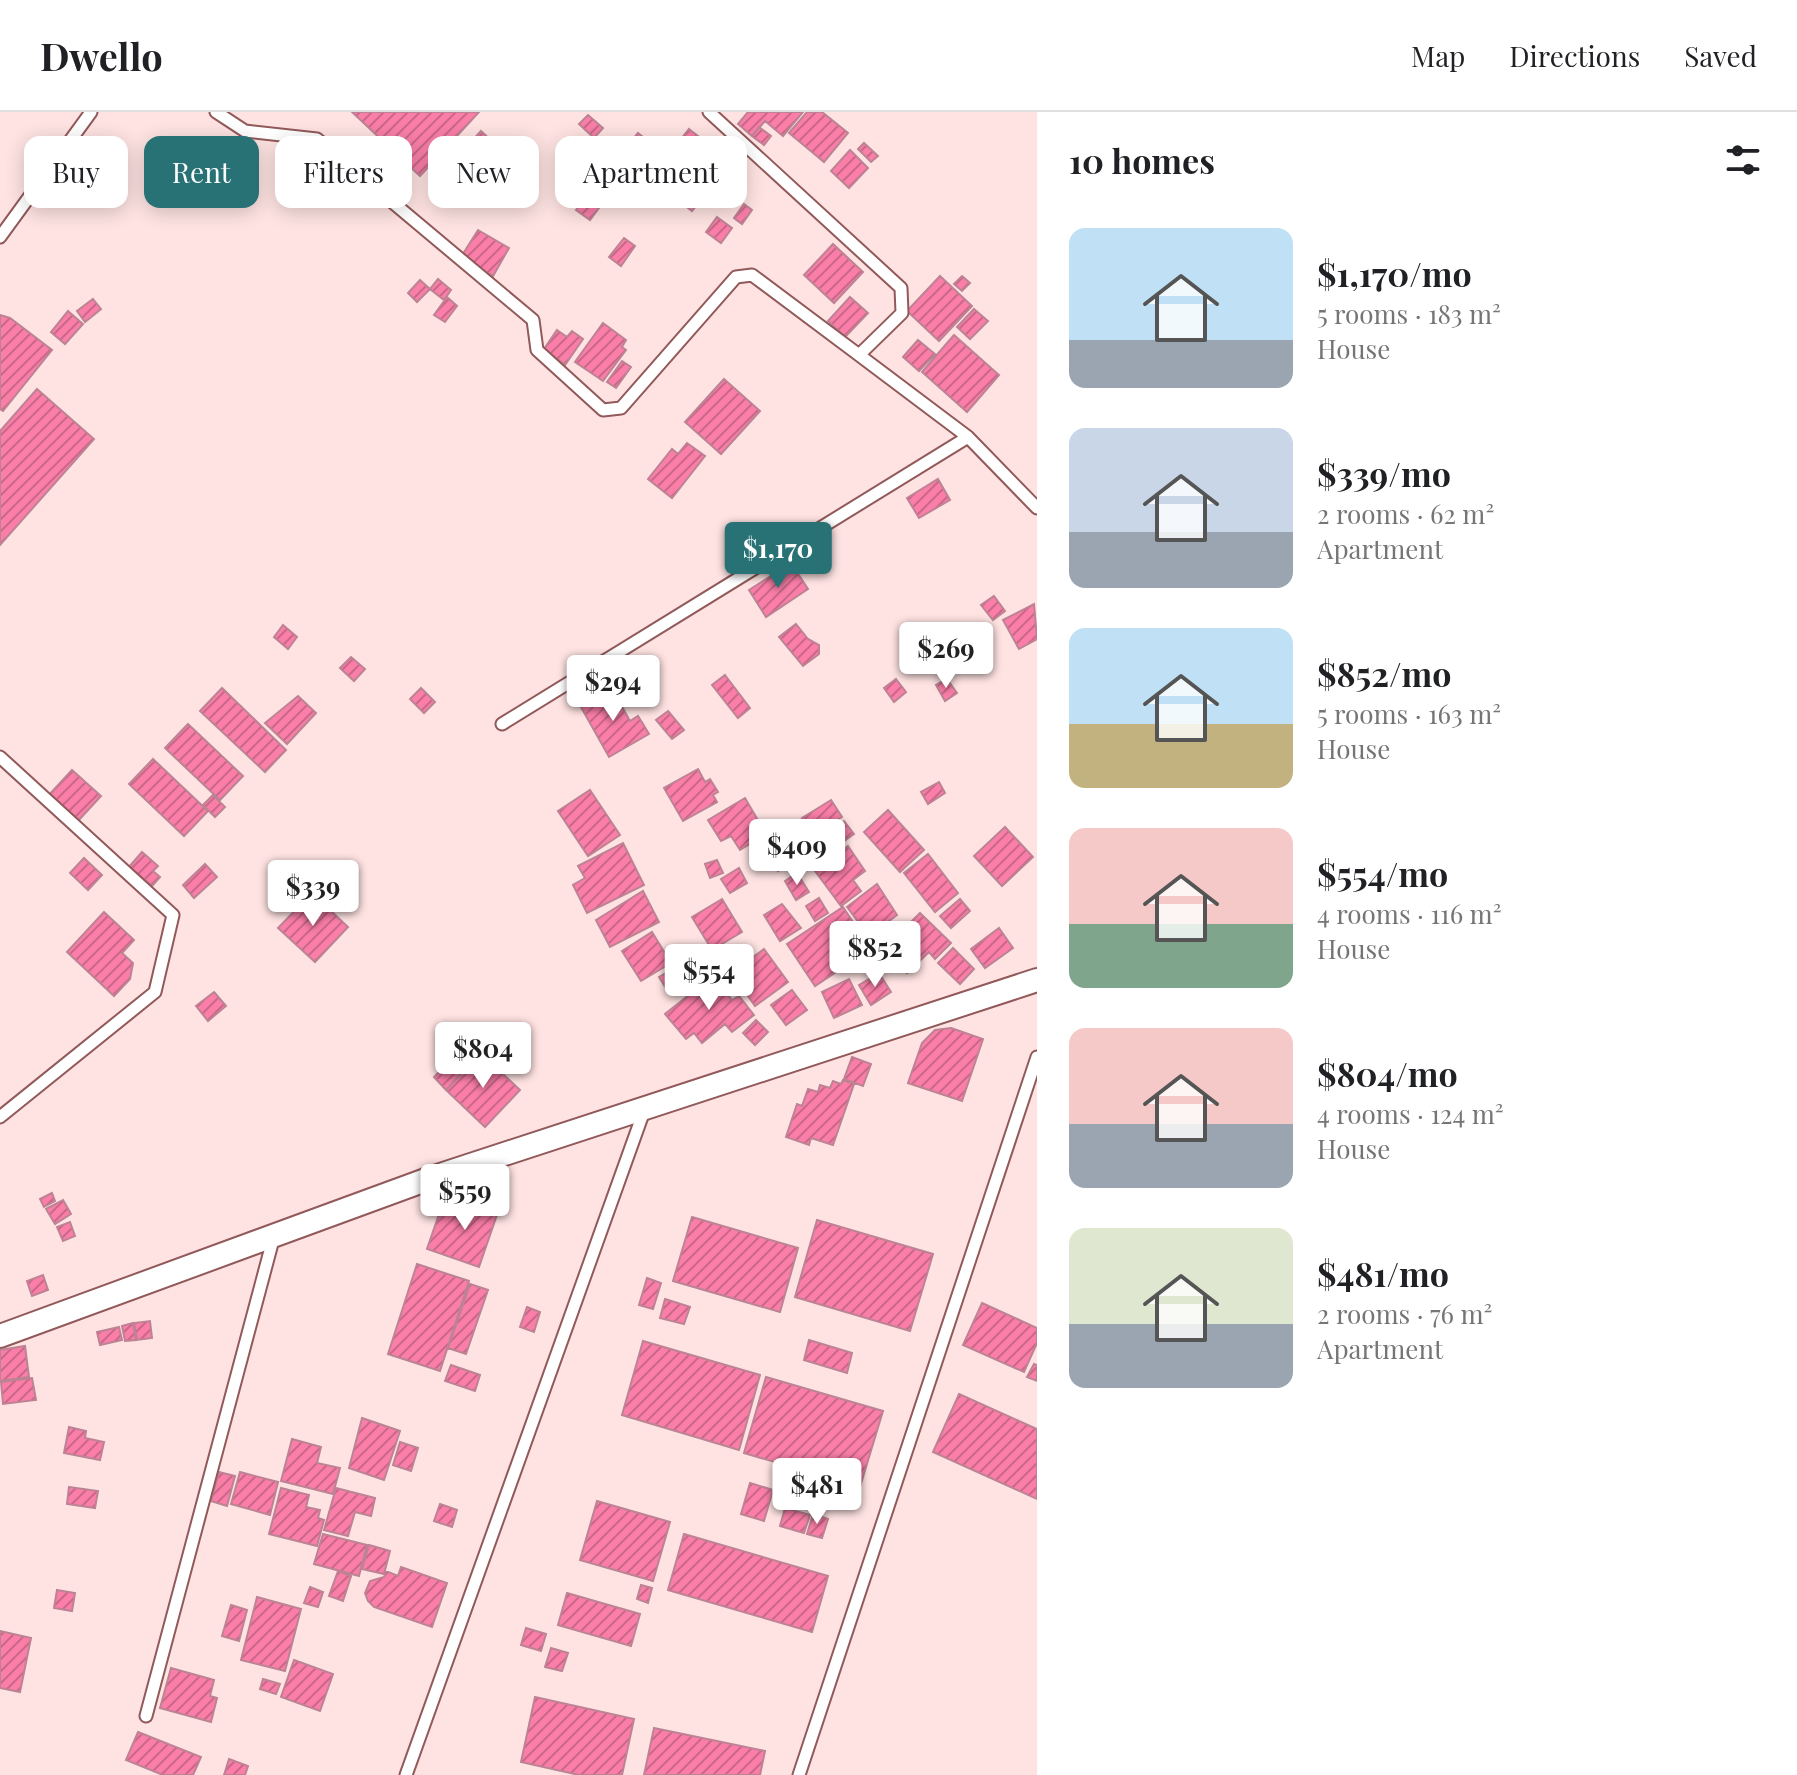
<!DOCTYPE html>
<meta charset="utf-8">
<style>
:root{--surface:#fff;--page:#f2f2f2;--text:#202124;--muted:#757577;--line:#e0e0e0;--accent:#287276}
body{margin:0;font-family:"Playfair Display",serif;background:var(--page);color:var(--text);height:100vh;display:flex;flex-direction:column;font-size:30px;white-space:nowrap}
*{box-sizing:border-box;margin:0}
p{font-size:26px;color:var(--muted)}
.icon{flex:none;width:44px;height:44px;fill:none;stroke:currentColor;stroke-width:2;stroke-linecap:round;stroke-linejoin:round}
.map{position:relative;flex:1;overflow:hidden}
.side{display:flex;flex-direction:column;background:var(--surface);width:760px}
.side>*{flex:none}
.top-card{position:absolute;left:24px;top:24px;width:760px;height:72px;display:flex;gap:16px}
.price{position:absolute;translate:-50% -68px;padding:0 18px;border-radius:8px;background:#fff;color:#222;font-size:26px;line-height:52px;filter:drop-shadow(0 2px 4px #0008)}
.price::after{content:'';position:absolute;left:50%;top:48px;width:24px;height:18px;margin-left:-12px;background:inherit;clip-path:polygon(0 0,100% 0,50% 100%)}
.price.current{background:var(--accent);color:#fff}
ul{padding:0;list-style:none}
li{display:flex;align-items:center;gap:24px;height:200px;padding:0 32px}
li span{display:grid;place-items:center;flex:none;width:224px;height:160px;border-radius:16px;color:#555}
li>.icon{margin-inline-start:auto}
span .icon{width:96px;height:96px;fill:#fffc;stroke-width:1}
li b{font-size:34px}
h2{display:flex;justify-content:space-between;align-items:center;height:96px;padding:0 32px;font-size:34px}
.tag{padding:0 28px;border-radius:16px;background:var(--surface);box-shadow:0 4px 20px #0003;font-size:28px;line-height:72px}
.tag.current{background:var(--accent);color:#fff}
header{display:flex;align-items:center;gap:48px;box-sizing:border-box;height:112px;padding:0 40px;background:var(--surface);border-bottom:2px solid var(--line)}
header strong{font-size:38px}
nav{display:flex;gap:44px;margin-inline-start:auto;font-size:28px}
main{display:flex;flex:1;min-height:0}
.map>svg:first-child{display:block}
.building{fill:url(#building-hatch);stroke:#bd8394;stroke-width:2}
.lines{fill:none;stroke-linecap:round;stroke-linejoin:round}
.service-casing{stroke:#915959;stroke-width:15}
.minor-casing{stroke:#915959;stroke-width:26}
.service{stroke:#fff;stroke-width:11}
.minor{stroke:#fff;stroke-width:22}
</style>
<header>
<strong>Dwello</strong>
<nav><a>Map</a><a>Directions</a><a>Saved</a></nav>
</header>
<main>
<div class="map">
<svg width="1037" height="1663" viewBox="0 0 1037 1663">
<defs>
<pattern id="building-hatch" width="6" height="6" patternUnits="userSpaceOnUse" patternTransform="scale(2)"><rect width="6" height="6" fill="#fa7ea8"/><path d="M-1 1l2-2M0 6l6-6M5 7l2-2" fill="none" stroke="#cb6788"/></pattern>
</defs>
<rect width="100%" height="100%" fill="#fee3e2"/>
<path class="building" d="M 352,0 L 479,0 L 420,64 Z
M 748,0 L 803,0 L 783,24 L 765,9 L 752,24 L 738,12 Z
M 807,0 L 822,0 L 848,21 L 824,50 L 789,21 Z
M 588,3 L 603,16 L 594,26 L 579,12 Z
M 759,15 L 771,24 L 764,33 L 752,24 Z
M 689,17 L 731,50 L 692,99 L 650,66 Z
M 481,19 L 496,33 L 486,44 L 471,30 Z
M 638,21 L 666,43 L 643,72 L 615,49 Z
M 864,31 L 878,44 L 871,50 L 858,37 Z
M 850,38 L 868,56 L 849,76 L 831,59 Z
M 602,63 L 616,73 L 590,108 L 576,98 Z
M 744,92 L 752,98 L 742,112 L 734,106 Z
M 717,105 L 732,116 L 721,131 L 706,120 Z
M 478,118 L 509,136 L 493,164 L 461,145 Z
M 624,126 L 635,134 L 621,154 L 609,145 Z
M 833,132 L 863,160 L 834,191 L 804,163 Z
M 940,164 L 972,194 L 939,229 L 907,199 Z
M 962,164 L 970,171 L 962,179 L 954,172 Z
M 438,167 L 451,178 L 444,188 L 430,177 Z
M 420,168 L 430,177 L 417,190 L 408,181 Z
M 447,185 L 457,194 L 445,210 L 434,203 Z
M 850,185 L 868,201 L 845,225 L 828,209 Z
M 93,187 L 101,197 L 85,210 L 77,199 Z
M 974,197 L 988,209 L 970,227 L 957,215 Z
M 68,199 L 83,212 L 65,232 L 51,220 Z
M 0,203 L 10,206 L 52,238 L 3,299 L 0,297 Z
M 603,211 L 626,228 L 622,235 L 626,238 L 603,269 L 575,250 Z
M 557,218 L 567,225 L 572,219 L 583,227 L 565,253 L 544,237 Z
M 954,223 L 999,263 L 967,300 L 922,260 Z
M 918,228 L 935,242 L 919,259 L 903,245 Z
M 622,249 L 631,255 L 616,276 L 607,270 Z
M 724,267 L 760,299 L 721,342 L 685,310 Z
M 37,277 L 94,327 L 0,433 L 0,319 Z
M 687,331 L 705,344 L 672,386 L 648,367 L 672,337 L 678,342 Z
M 938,367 L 950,388 L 919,406 L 907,386 Z
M 791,451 L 808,477 L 766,505 L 749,478 Z
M 994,484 L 1005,499 L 993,508 L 981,493 Z
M 1034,492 L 1037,527 L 1019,537 L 1003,508 Z
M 796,512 L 808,527 L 819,533 L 819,542 L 803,554 L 779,525 Z
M 283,513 L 297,525 L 288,537 L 274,525 Z
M 351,545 L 365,557 L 354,569 L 340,556 Z
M 725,563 L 750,596 L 738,606 L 712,573 Z
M 896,567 L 906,580 L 894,590 L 884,576 Z
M 947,567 L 957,581 L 945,589 L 936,573 Z
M 222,576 L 286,638 L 265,660 L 200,599 Z
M 421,576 L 435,590 L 424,601 L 410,587 Z
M 612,577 L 630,609 L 638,604 L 649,622 L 609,645 L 581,595 Z
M 298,584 L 316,601 L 287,632 L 265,611 Z
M 668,599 L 684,618 L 672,627 L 656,608 Z
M 188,612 L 243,664 L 220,688 L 165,636 Z
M 153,647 L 208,699 L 184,724 L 129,672 Z
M 698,657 L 705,670 L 710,667 L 718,680 L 713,683 L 717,690 L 683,709 L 664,676 Z
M 72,658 L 101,684 L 77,710 L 48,684 Z
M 939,670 L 945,681 L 928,692 L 921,680 Z
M 590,678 L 620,723 L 588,744 L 558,699 Z
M 213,683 L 225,695 L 215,705 L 203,693 Z
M 745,686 L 766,722 L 740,738 L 731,724 L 721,729 L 708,708 Z
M 831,688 L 842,705 L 812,722 L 802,706 Z
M 888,698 L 924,738 L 900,760 L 864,720 Z
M 844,709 L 854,722 L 826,742 L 816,729 Z
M 1005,715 L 1033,745 L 1002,774 L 974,744 Z
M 623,731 L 644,773 L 587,801 L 573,773 L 585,766 L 578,754 Z
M 781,734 L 792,748 L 778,759 L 767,744 Z
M 848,734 L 865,759 L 853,768 L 861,779 L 841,794 L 815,759 Z
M 142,740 L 158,754 L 153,759 L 160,765 L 152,774 L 129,755 Z
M 928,742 L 958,781 L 935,800 L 904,761 Z
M 84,746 L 102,763 L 88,778 L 70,761 Z
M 717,748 L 723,761 L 710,766 L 705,752 Z
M 205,752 L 217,765 L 194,786 L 183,773 Z
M 739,756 L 747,771 L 730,781 L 721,767 Z
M 797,761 L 809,780 L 796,788 L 785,769 Z
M 877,772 L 897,803 L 869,824 L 847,795 Z
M 643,779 L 659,810 L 610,835 L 596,808 Z
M 312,781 L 348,815 L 315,850 L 278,816 Z
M 819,786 L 828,801 L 815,809 L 806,794 Z
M 722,787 L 742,820 L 712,838 L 692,805 Z
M 960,787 L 970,799 L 951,816 L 940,804 Z
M 782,792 L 801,816 L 780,829 L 764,803 Z
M 843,795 L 871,837 L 815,874 L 787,832 Z
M 104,800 L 134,828 L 122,841 L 133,851 L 130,867 L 114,884 L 67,840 Z
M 920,801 L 951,831 L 935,847 L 929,840 L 907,861 L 883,838 Z
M 999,816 L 1013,836 L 985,856 L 971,837 Z
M 652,820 L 671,851 L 641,869 L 622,839 Z
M 683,833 L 689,843 L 674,852 L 668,842 Z
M 953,836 L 974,857 L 960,872 L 938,851 Z
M 764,837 L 788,870 L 755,894 L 732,861 Z
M 691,846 L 701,863 L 669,881 L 659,865 Z
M 879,861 L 891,880 L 871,893 L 859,873 Z
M 713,864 L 732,888 L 739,884 L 754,903 L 732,920 L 725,912 L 702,931 L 694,921 L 686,927 L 665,902 Z
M 849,867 L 862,893 L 834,906 L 822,880 Z
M 792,878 L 807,898 L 786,913 L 771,893 Z
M 214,880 L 226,894 L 208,909 L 196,894 Z
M 756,908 L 768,920 L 755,933 L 743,921 Z
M 951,916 L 983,927 L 962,989 L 908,971 L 922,931 L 935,918 Z
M 481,941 L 520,978 L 485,1015 L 446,978 Z
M 852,945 L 871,952 L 863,974 L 844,967 Z
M 448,951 L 460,963 L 446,978 L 434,965 Z
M 843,968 L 854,972 L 833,1033 L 811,1026 L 809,1033 L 786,1025 L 797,992 L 802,994 L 808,977 L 818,980 L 820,973 L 830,976 L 833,969 L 841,972 Z
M 52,1081 L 55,1089 L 44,1095 L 40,1087 Z
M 480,1087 L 500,1094 L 479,1155 L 427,1137 L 438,1105 Z
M 63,1088 L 71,1102 L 55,1112 L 46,1097 Z
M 692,1105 L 798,1136 L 780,1200 L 673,1169 Z
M 817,1108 L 933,1142 L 910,1219 L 795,1185 Z
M 70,1110 L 75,1124 L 63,1129 L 57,1115 Z
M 417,1152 L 469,1169 L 440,1259 L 388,1242 Z
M 43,1163 L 48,1178 L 32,1184 L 27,1169 Z
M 647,1166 L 661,1171 L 653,1197 L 639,1193 Z
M 470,1172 L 488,1178 L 466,1242 L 448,1236 Z
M 665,1187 L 690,1195 L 684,1212 L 660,1206 Z
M 982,1191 L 1037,1216 L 1037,1231 L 1024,1260 L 963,1233 Z
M 527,1195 L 540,1200 L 534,1220 L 520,1215 Z
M 150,1209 L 152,1226 L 137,1228 L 134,1211 Z
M 133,1211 L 136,1228 L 125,1229 L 122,1214 Z
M 119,1215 L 122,1228 L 100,1233 L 97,1220 Z
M 809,1228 L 852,1241 L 847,1261 L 804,1248 Z
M 643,1229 L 760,1263 L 739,1338 L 622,1303 Z
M 25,1234 L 29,1265 L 0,1269 L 0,1238 Z
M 1034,1252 L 1037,1253 L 1037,1269 L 1027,1265 Z
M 451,1253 L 480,1263 L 475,1279 L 445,1269 Z
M 766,1265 L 883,1299 L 860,1375 L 744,1341 Z
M 32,1266 L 36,1288 L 3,1292 L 1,1270 Z
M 959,1282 L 1037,1317 L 1037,1387 L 933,1340 Z
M 362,1306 L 400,1319 L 384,1368 L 349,1356 Z
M 69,1315 L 86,1319 L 85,1326 L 104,1330 L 100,1348 L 64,1341 Z
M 292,1327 L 321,1335 L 317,1351 L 340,1356 L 333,1382 L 281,1369 Z
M 400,1330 L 418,1336 L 411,1359 L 393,1353 Z
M 219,1360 L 235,1364 L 227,1394 L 211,1389 Z
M 240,1360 L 278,1370 L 270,1403 L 231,1392 Z
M 750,1371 L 773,1378 L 764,1409 L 741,1402 Z
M 69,1375 L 98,1379 L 95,1396 L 67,1392 Z
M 281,1376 L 309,1383 L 306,1395 L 320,1398 L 318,1406 L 324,1408 L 317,1434 L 269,1422 Z
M 336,1376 L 375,1386 L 371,1404 L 355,1400 L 348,1424 L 324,1418 Z
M 597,1389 L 670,1410 L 653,1469 L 580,1448 Z
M 440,1392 L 457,1398 L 452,1415 L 434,1409 Z
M 785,1396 L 810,1403 L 804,1421 L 780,1414 Z
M 813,1402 L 828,1407 L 822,1426 L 807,1422 Z
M 323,1422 L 367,1433 L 359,1464 L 314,1452 Z
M 684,1422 L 828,1464 L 812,1520 L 668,1478 Z
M 369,1433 L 390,1439 L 384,1462 L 362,1457 Z
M 401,1455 L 447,1471 L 432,1515 L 374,1495 L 368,1489 L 365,1481 L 370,1469 L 384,1465 L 386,1459 L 398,1464 Z
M 338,1459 L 351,1464 L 343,1489 L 329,1484 Z
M 641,1473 L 652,1476 L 648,1491 L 637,1487 Z
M 310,1475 L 323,1480 L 318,1495 L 304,1491 Z
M 57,1478 L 75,1481 L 72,1499 L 54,1496 Z
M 567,1481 L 640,1502 L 631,1534 L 558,1513 Z
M 257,1485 L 301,1497 L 285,1559 L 241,1548 Z
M 231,1493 L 247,1498 L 239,1529 L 222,1524 Z
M 526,1516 L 546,1522 L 541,1539 L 521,1533 Z
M 0,1519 L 31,1526 L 20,1580 L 0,1576 Z
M 551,1536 L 568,1541 L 562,1559 L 545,1555 Z
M 294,1548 L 333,1562 L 320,1599 L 281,1585 Z
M 171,1556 L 214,1568 L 210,1584 L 217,1586 L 211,1610 L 160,1596 Z
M 263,1567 L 280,1572 L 276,1582 L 260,1577 Z
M 535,1585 L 634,1607 L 622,1663 L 579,1663 L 521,1650 Z
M 654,1616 L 765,1639 L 760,1663 L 644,1663 Z
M 138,1620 L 201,1645 L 193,1663 L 163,1663 L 126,1648 Z
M 229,1647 L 248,1654 L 245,1663 L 224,1663 Z"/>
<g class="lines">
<g class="service-casing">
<path id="service" d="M 216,0 L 245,19 L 317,27 L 533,208 L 537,238 L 603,298 L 621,296 L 736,165 L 752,163 L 859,243
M 709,0 L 901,176 L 902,201 L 859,243 L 968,325 L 1037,396
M 0,125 L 91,0
M 502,612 L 968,325
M 0,645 L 173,803 L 155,880 L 0,1005
M 146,1604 L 274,1124
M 406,1663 L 644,999
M 799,1663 L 1037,945"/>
</g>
<g class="minor-casing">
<path id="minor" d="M 0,1224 L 431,1066 L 1037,868"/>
</g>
<use href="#service" class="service"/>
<use href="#minor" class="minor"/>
</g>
</svg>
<b class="price current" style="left:778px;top:478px">$1,170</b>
<b class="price" style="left:946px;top:578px">$269</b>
<b class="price" style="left:613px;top:611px">$294</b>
<b class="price" style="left:797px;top:775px">$409</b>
<b class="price" style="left:313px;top:816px">$339</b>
<b class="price" style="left:875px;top:877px">$852</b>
<b class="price" style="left:709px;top:900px">$554</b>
<b class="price" style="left:483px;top:978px">$804</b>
<b class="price" style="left:465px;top:1120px">$559</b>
<b class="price" style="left:817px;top:1414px">$481</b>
<div class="top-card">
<a class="tag">Buy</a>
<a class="tag current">Rent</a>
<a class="tag">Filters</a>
<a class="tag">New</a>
<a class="tag">Apartment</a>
</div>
</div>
<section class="side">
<h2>10 homes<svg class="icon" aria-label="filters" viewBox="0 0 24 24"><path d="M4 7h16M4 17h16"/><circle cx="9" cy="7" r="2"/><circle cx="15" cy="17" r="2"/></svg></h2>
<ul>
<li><span style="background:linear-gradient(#bfe0f5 70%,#9aa5b1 0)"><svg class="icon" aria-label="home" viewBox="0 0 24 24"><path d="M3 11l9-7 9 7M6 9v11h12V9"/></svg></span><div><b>$1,170/mo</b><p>5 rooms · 183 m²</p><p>House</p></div></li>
<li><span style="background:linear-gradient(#c9d6e8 65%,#9aa5b1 0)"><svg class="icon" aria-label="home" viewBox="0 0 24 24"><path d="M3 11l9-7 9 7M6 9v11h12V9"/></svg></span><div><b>$339/mo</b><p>2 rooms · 62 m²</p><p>Apartment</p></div></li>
<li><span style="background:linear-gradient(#bfe0f5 60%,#c2b280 0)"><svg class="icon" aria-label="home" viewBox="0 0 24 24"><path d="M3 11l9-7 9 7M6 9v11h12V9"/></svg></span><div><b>$852/mo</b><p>5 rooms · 163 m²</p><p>House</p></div></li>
<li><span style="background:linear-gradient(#f6c9c9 60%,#7fa58c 0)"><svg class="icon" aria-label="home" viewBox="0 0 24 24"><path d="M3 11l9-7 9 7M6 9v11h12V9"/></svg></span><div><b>$554/mo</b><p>4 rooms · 116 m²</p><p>House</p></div></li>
<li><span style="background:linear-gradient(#f6c9c9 60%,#9aa5b1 0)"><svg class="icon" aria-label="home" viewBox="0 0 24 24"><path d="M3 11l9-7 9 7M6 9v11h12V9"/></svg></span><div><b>$804/mo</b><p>4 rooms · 124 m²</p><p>House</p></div></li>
<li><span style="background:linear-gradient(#dfe7d0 60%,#9aa5b1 0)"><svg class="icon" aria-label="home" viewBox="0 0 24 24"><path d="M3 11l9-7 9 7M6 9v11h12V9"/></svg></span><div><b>$481/mo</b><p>2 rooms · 76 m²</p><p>Apartment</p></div></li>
</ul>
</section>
</main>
